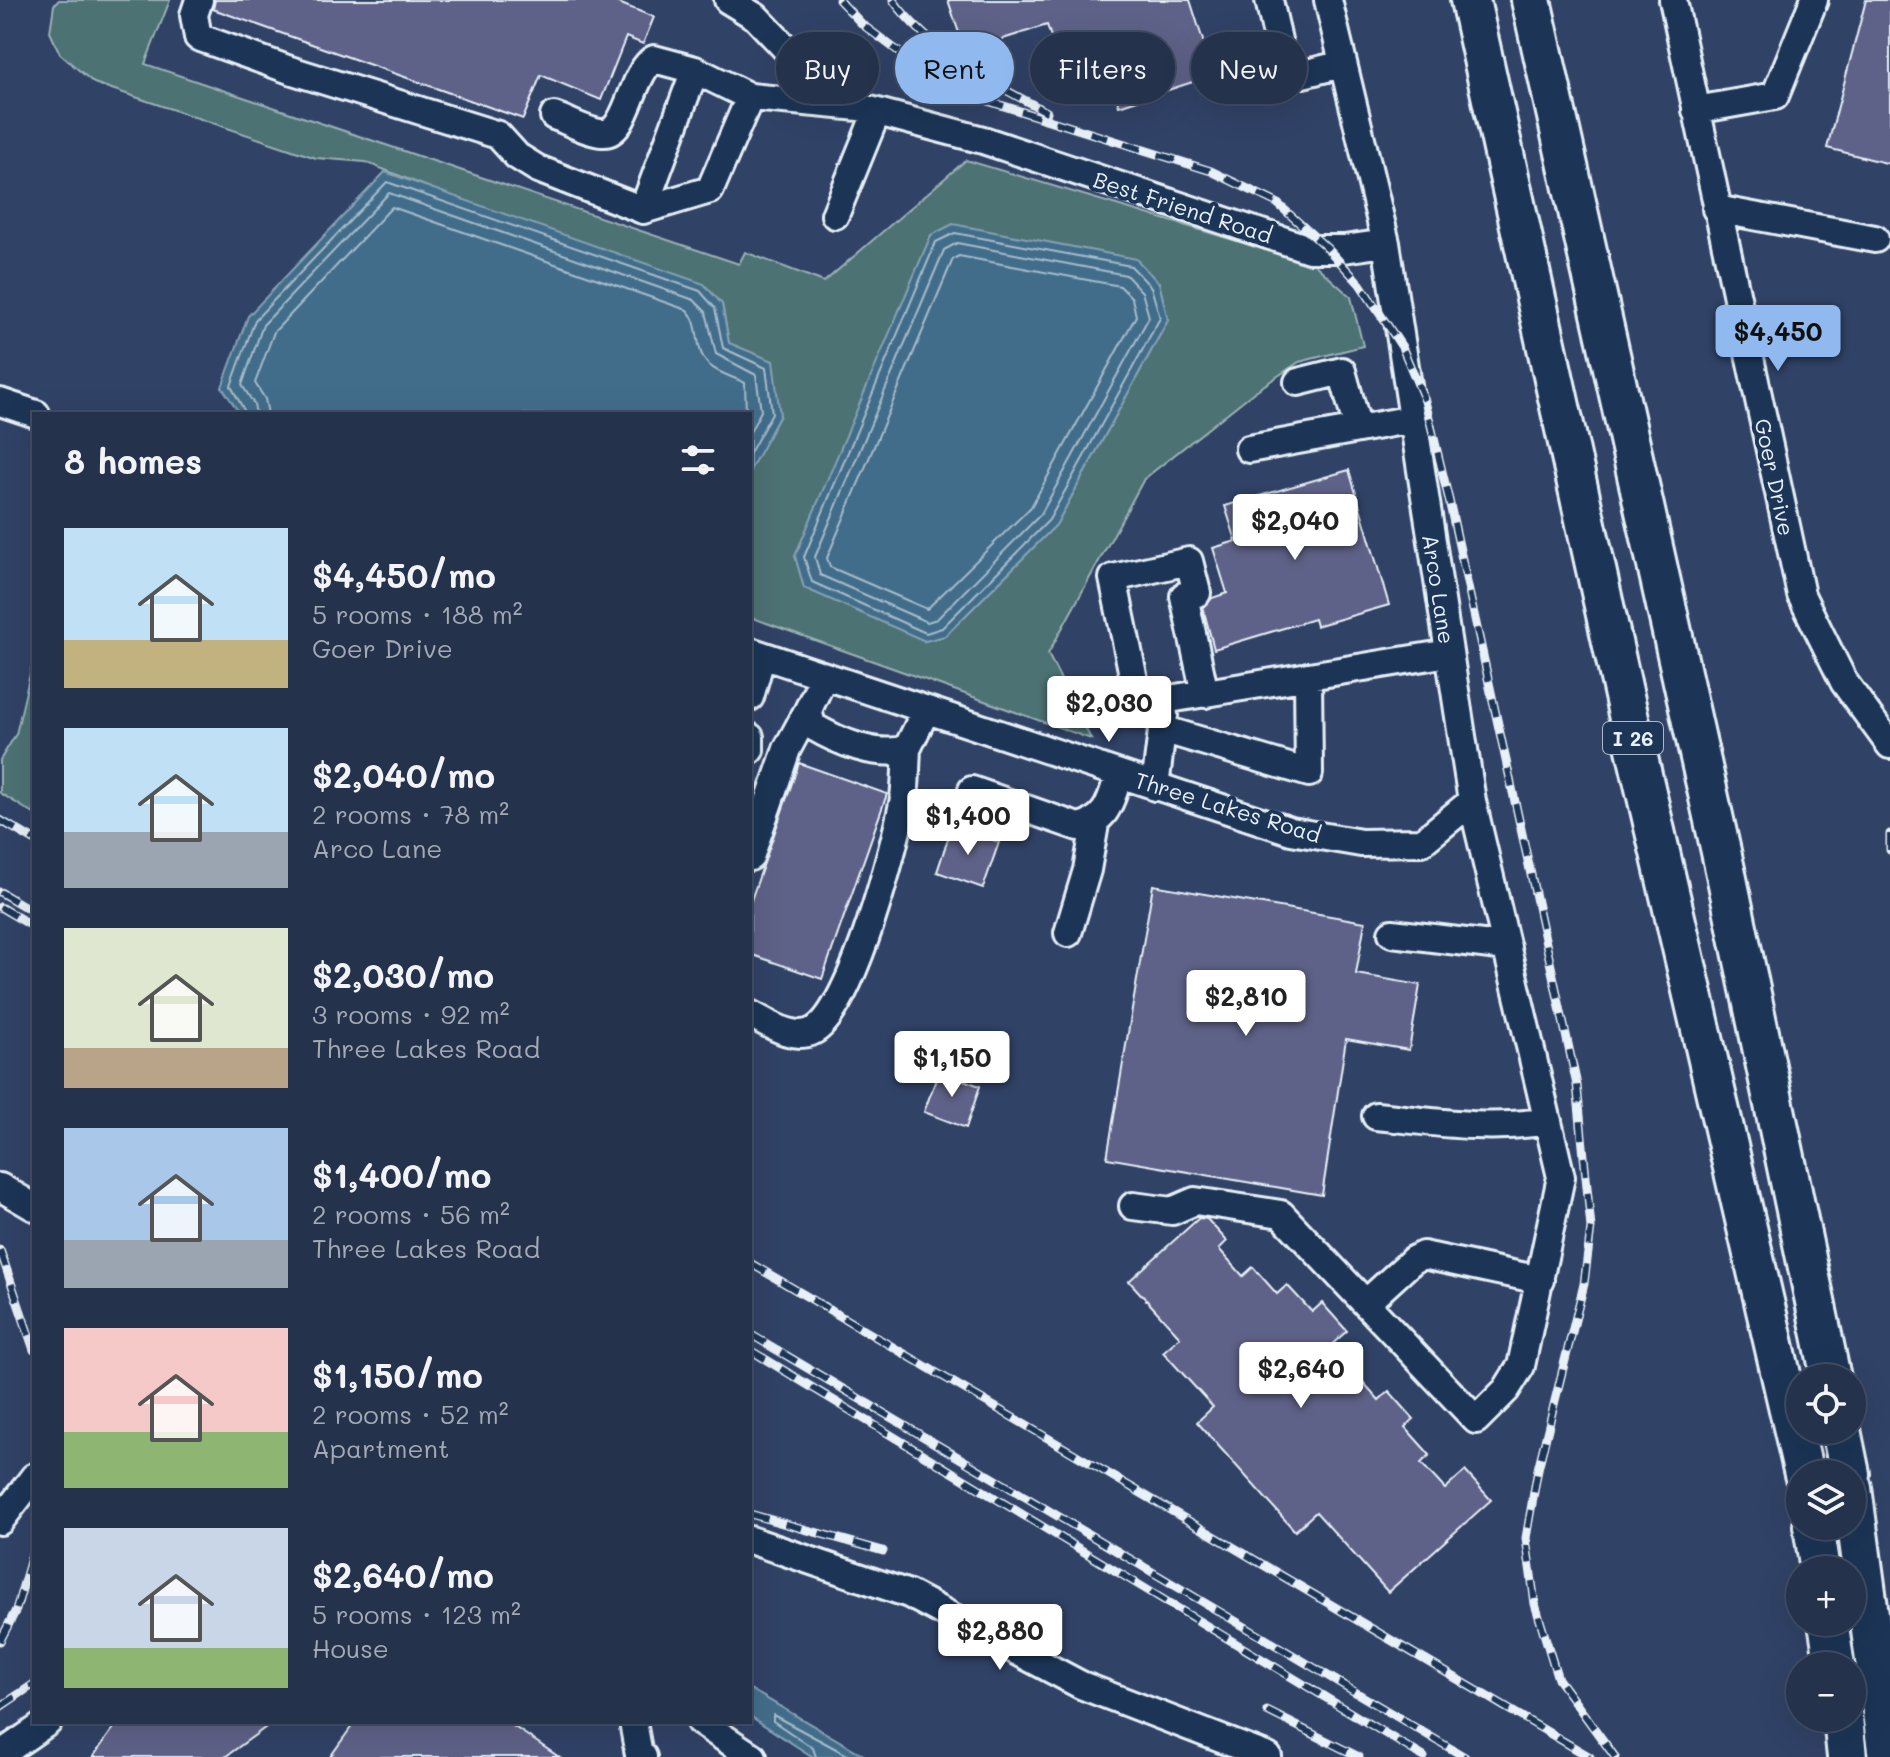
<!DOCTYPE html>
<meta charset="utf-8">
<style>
:root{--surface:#24324c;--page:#303e56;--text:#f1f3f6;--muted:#a3aab5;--line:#414d64;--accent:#90b9f0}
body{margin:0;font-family:Mali,sans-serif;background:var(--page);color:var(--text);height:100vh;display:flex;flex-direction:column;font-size:30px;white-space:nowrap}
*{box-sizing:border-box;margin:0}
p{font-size:26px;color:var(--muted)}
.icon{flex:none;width:44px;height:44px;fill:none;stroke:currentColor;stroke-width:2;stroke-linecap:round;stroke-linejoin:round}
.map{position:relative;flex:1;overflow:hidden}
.details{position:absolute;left:32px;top:412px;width:720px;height:1312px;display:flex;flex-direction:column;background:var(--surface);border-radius:0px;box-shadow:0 8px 32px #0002,0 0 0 2px var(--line)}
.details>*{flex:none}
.banner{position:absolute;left:776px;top:32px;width:760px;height:72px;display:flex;gap:16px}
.tools{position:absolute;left:1786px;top:1364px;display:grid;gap:16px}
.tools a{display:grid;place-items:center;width:80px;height:80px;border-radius:50%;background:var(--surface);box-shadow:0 8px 32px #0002,0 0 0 2px var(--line);font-size:40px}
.price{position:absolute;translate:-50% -68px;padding:0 18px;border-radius:8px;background:#fff;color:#222;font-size:26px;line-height:52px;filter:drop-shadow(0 2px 4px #0008)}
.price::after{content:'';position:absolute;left:50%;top:48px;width:24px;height:18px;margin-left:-12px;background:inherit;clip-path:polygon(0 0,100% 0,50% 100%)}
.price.selected{background:var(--accent);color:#111}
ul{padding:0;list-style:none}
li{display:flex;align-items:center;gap:24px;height:200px;padding:0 32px}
li span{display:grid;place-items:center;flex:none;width:224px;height:160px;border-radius:0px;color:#555}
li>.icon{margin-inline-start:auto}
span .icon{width:96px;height:96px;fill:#fffc;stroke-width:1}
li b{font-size:34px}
h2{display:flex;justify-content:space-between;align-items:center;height:96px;padding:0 32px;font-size:34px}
.pill{padding:0 28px;border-radius:36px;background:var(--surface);box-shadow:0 8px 32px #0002,0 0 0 2px var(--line);font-size:28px;line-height:72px}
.pill.selected{background:var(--accent);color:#111}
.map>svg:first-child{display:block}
.green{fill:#4d7273;stroke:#9ab2b6;stroke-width:2;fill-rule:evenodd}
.water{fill:#436d8a;stroke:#85a2b6;stroke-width:2}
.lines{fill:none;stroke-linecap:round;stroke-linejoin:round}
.shore{stroke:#a6bccc;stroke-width:2}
.building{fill:#5e6288;stroke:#e8f1f8;stroke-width:2}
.minor-casing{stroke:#e8f1f8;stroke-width:32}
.highway-casing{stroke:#e8f1f8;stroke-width:44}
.minor{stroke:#1d3557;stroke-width:26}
.highway{stroke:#1d3557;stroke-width:38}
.rail-casing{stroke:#e8f1f8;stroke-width:9}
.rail{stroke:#1d3557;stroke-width:6;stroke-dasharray:18;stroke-linecap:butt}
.labels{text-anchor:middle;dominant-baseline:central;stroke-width:8;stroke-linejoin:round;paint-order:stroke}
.shield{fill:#1d3557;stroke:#abb9c8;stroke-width:2}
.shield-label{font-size:20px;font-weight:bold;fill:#e8f1f8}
.street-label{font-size:22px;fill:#e8f1f8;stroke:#1d3557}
</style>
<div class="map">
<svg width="1890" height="1757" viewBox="0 0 1890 1757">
<rect width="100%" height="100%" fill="#304266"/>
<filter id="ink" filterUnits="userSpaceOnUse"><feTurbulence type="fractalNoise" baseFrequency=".0125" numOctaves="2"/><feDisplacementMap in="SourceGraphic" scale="16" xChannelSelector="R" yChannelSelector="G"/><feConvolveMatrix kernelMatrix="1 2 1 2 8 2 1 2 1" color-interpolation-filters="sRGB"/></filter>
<g filter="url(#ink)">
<path class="green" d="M 59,0 L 170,0 L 145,64 L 739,264 L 745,252 L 824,282 L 966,160 L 1314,264 L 1351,297 L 1363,346 L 1299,362 L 1254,392 L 1144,479 L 1048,654 L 1091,739 L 750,617 L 750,470 L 780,415 L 729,343 L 722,304 L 365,162 L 316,158 L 94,83 L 60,54 L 50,32 L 54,5 ZM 1159,283 L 1168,320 L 1056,525 L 945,636 L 925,641 Z
M 34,657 L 34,814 L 0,793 L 0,760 L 16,734 Z"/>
<path class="water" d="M 385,172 L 704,284 L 722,304 L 729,343 L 773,361 L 780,415 L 750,470 L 750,414 L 240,414 L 222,387 L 248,316 Z
M 953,224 L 1136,259 L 1159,283 L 1168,320 L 1056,525 L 945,636 L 925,641 L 804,588 L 795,556 L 931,235 Z
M 750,1689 L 867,1757 L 813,1757 L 750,1716 Z"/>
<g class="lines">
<path class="shore" d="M 955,233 L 1131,266 L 1151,287 L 1160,318 L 1049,520 L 942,628 L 926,633 L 812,582 L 804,557 L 936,242 Z
M 957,243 L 1126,275 L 1142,292 L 1149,317 L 1041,514 L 937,619 L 927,622 L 820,575 L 815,557 L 944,250 Z
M 959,256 L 1120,286 L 1132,298 L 1136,316 L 1031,507 L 927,609 L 830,567 L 827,558 L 953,259 Z
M 246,414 L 231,386 L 255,320 L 387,182 L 700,291 L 715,308 L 723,348 L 766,368 L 772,413 L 750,453
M 256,414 L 254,404 L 242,385 L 263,325 L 389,193 L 694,300 L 706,312 L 716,354 L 756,375 L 761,411 L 750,432
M 268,414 L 265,399 L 255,383 L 274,332 L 392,207 L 687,310 C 702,325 693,350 709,365 C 719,374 734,377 745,383 L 746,414
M 816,1757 L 813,1748 L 773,1721 L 773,1715 L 851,1757"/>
</g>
<path class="building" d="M 215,0 L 611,0 L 654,17 L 643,44 L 626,37 L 601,100 L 541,75 L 523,119 L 213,9 Z
M 948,0 L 1190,0 L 1214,75 L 1119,106 L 1103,59 L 1063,72 L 1047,25 L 965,51 Z
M 1866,0 L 1890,0 L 1890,164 L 1827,148 Z
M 1349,470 L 1389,605 L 1316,626 L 1314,619 L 1214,649 L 1203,608 L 1212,598 L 1227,593 L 1213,548 L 1236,541 L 1225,506 Z
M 799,763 L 887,794 L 822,979 L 750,954 L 750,903 Z
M 952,826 L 999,842 L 983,888 L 937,872 Z
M 1153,885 L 1365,922 L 1356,974 L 1420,985 L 1409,1050 L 1346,1039 L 1322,1195 L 1107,1158 Z
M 939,1071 L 980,1086 L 966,1128 L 924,1112 Z
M 1199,1218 L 1207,1219 L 1227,1241 L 1219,1249 L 1243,1276 L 1253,1267 L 1277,1294 L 1287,1285 L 1312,1312 L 1322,1303 L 1347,1331 L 1320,1355 L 1345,1383 L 1355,1373 L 1379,1400 L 1389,1391 L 1414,1419 L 1405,1427 L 1430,1455 L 1421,1463 L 1445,1489 L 1465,1471 L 1491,1500 L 1388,1592 L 1316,1512 L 1295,1531 L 1197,1422 L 1213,1407 L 1163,1352 L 1180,1337 L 1129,1281 Z
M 118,1722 L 273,1722 L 225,1757 L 93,1757 Z
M 355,1722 L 507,1722 L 559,1757 L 330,1757 Z"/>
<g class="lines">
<g class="minor-casing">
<path id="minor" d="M 199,0 L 194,15 L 198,37 L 290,70 L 498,135 L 517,156 L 538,169 L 643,210 L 710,190 L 750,97 L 859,107
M 728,0 L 756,17 L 792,55 L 859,107 L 983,140 L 1309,249 L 1344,249 L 1386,243
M 1269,0 L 1282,58 L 1303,74 L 1343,64
M 1673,0 L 1801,595 L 1844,682 L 1890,745
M 1696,110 L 1775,96 L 1814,0
M 554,116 C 569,121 587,132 602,133 C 628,136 631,72 654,59 L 695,70 L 750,97
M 1716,209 L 1875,239
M 643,210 L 695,70
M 835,215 L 876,114
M 1298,382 L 1342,371 L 1358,429
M 0,402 L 36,414
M 1249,449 L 1413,419
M 750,651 L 1291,831 L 1361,843 L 1422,842 L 1472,801
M 824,676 L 808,710 L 812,726 C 839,742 877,758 907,749 L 926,710
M 1205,694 L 1184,596 L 1197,593 L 1189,561 L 1113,578 L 1139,704 L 1449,653
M 750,697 L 762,655
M 1162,729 L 1309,773 L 1308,676
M 750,737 L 750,750
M 1155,787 L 1164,715
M 972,790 L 1078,827 C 1108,821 1111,800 1119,774
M 750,857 L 787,749 L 808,710
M 1068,933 L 1087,870 L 1095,824
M 1392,933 L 1507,947
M 750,1014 C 768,1023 793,1041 813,1031 C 852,1012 896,842 904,798 C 906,782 906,765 907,749
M 1376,1116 C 1434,1122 1490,1131 1548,1121
M 0,1187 L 34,1207
M 1133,1206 L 1172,1211 L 1195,1201 L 1281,1214 L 1476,1420 L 1506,1390 L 1521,1366 L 1561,1177 L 1472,801 L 1386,243 L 1328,0
M 1366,1303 L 1413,1260 L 1423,1255 L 1540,1280
M 0,1521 L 34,1477
M 750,1540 L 909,1594 L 1081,1685 L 1268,1757
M 633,1722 L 639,1755 L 643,1757
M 700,1722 L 753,1757
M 0,1755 L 48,1722"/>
</g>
<g class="highway-casing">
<path id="highway" d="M 1470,0 L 1630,723 L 1804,1474
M 1531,0 L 1726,874 L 1831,1378
M 1841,1430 L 1850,1474
M 1852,1488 L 1888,1757
M 1813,1526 L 1820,1570
M 1828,1622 L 1835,1666
M 1843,1718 L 1847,1757"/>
</g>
<use href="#minor" class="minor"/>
<use href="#highway" class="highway"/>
<g class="rail-casing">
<path id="rail" d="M 839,0 L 863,25 L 910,60 L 991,102 L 1211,171 L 1277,203 L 1328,249 L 1360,284 L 1402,347 L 1425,401 L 1449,500 L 1577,1085 L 1591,1228 L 1584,1284 L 1538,1469 L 1526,1538 L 1535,1604 L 1558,1679 L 1615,1757
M 893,0 C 931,52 991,83 1047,112
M 0,820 L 34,840
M 1890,834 L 1890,850
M 0,892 L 34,912
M 0,907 L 34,927
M 0,1250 L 34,1350
M 750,1263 L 1590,1757
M 750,1334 L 1465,1757
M 750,1350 L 1424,1757
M 750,1514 L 883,1551
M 0,1641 L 16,1610 L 34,1548
M 0,1707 L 34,1684
M 1267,1711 L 1359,1757"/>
</g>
<use href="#rail" class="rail"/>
</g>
</g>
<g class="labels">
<rect class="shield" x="1603" y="722" width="60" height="32" rx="6"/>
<g class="shield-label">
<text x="1633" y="738">I 26</text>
</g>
<g class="street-label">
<text transform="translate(1183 207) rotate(18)">Best Friend Road</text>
<text transform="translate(1775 477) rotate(78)">Goer Drive</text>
<text transform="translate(1439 589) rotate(81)">Arco Lane</text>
<text transform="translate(1228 807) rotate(17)">Three Lakes Road</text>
</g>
</g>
</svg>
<div class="tools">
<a><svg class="icon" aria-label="locate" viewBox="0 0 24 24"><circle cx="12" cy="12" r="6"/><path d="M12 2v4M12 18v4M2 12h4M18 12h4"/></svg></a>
<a><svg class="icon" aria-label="layers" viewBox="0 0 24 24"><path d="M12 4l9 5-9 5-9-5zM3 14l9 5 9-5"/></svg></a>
<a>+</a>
<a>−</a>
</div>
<b class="price selected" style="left:1778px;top:373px">$4,450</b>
<b class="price" style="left:1295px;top:562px">$2,040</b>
<b class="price" style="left:1109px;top:744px">$2,030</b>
<b class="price" style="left:968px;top:857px">$1,400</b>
<b class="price" style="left:1246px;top:1038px">$2,810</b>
<b class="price" style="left:952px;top:1099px">$1,150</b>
<b class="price" style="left:1301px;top:1410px">$2,640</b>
<b class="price" style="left:1000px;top:1672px">$2,880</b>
<div class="banner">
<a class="pill">Buy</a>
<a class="pill selected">Rent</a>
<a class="pill">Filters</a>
<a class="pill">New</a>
</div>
<section class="details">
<h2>8 homes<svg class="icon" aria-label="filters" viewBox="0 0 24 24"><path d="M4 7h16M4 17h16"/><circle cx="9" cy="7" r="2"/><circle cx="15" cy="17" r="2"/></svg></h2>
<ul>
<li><span style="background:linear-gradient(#bfe0f5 70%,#c2b280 0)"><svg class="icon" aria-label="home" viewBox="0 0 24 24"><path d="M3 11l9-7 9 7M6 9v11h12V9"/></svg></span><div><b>$4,450/mo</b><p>5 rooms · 188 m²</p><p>Goer Drive</p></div></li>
<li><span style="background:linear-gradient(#bfe0f5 65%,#9aa5b1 0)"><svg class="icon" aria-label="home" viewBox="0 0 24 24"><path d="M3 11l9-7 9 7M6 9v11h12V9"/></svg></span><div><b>$2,040/mo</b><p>2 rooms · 78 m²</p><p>Arco Lane</p></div></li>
<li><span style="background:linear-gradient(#dfe7d0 75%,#b9a48a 0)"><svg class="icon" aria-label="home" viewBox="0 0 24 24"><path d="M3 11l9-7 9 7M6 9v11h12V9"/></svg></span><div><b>$2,030/mo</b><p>3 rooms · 92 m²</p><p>Three Lakes Road</p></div></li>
<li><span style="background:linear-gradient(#a9c7e8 70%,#9aa5b1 0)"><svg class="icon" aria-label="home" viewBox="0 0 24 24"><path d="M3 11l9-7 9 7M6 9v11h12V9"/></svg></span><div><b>$1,400/mo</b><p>2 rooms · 56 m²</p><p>Three Lakes Road</p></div></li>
<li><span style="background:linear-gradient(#f6c9c9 65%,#8fb573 0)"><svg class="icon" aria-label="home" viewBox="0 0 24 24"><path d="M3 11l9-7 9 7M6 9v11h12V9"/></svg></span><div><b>$1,150/mo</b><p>2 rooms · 52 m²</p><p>Apartment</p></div></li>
<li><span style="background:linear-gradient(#c9d6e8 75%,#8fb573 0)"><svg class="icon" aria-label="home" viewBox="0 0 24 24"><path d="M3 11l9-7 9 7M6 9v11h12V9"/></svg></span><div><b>$2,640/mo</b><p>5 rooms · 123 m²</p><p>House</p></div></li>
</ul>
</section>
</div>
